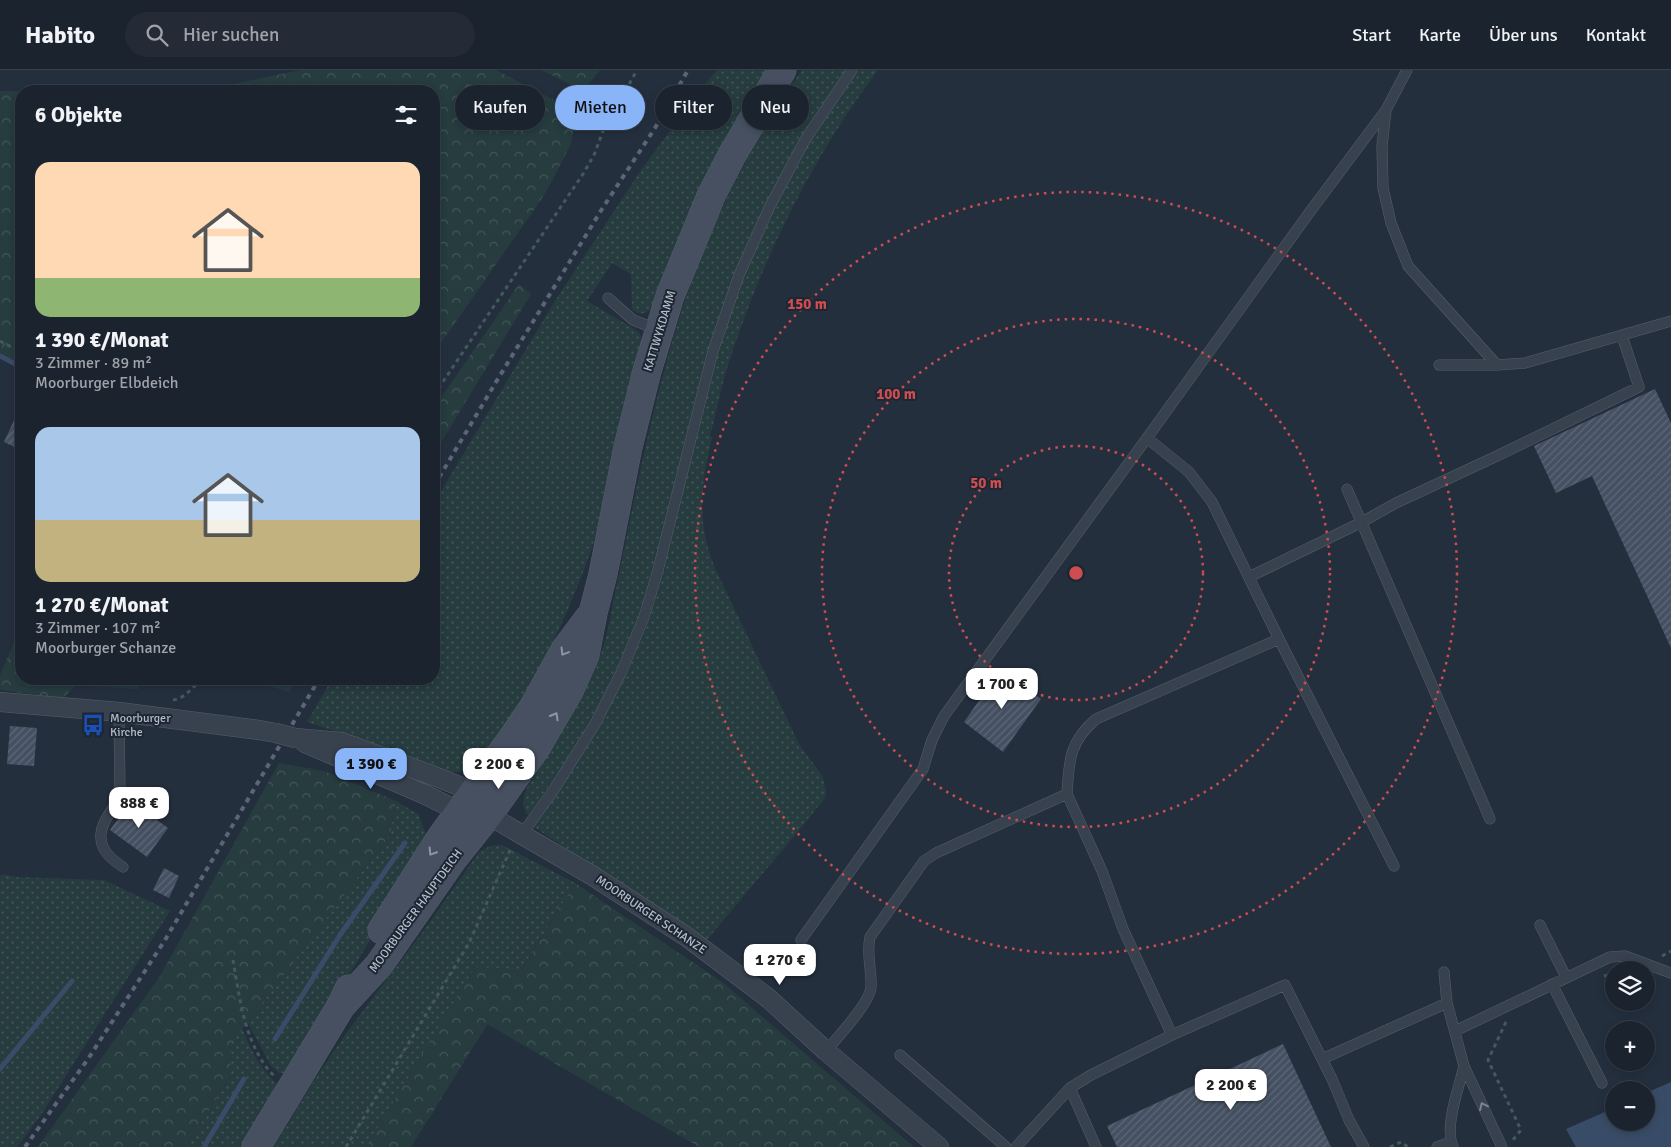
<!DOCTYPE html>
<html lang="de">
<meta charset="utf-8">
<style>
:root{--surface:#1b232e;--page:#242b36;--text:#f1f3f6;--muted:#a0a4aa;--line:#39404a;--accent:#8ab4f8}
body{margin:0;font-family:Signika,sans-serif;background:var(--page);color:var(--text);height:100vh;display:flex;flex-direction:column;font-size:19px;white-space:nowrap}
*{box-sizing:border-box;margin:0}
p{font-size:16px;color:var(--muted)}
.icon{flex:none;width:28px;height:28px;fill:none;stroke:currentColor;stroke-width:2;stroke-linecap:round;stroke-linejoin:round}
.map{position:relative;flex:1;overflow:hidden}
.sheet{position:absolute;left:15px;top:15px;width:425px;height:600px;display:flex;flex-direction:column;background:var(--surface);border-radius:20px;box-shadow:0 2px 8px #0003,0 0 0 1px var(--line)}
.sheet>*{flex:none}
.hud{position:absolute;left:455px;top:15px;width:475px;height:45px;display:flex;gap:10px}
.buttons{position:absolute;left:1605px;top:891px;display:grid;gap:10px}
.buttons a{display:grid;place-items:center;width:50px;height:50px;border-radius:50%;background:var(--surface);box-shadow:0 2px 8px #0003,0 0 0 1px var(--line);font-size:25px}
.price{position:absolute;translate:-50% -42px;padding:0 11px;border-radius:10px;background:#fff;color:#222;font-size:16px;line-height:32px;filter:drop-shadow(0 1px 2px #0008)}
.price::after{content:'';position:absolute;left:50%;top:30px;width:15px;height:11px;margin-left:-8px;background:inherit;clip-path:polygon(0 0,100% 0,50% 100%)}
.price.current{background:var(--accent);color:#111}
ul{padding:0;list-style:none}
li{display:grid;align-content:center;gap:10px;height:265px;padding:0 20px}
li span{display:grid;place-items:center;height:155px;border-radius:15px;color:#555}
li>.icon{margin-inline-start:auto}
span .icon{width:90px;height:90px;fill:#fffc;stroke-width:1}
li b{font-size:21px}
h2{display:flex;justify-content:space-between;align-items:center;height:60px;padding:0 20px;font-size:21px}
.chip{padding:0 18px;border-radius:22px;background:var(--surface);box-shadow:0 2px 8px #0003,0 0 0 1px var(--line);font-size:18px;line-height:45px}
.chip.current{background:var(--accent);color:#111}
header{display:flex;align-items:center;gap:30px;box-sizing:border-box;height:70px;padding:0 25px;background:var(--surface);border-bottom:1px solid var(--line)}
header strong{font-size:24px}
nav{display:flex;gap:28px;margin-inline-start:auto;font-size:18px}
.search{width:350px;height:45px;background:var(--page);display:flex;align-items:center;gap:12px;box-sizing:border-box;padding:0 18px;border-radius:28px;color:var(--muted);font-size:19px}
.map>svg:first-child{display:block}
.grass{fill:url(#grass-dots)}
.forest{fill:url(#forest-crowns)}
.water{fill:#394c67}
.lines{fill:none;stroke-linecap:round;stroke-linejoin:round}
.stream{stroke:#394c67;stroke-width:5}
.building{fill:url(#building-hatch)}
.lane-casing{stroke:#565f6c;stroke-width:11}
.street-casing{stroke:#565f6c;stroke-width:20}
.secondary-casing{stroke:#565f6c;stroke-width:29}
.path{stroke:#44595c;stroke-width:3;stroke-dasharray:4 4;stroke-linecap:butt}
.lane{stroke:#38414e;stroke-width:10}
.street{stroke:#38414e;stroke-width:19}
.secondary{stroke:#465061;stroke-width:28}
.rail{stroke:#5a6575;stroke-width:4;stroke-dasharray:5 5;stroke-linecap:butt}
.street-bridge-casing{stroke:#565f6c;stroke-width:20;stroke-linecap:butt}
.street-bridge{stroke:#38414e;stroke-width:19}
.oneway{stroke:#8e96a5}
.oneway2{stroke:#7c8592}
.ring{fill:none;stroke:#ce4d50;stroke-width:2.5;stroke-dasharray:2.5 5}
.labels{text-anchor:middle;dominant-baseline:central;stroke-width:4;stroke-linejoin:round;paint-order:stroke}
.street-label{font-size:12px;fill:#b4bcc9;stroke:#1d2633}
.poi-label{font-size:12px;fill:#b4bcc9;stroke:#1d2633;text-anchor:start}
.centre{fill:#ce4d50;stroke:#1d2633;stroke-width:2.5}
.ring-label{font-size:15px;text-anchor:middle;font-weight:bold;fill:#ce4d50;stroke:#1d2633;stroke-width:4;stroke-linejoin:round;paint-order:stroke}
</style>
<header>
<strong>Habito</strong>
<div class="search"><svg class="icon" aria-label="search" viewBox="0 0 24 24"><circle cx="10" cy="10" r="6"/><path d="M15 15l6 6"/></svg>Hier suchen</div>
<nav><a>Start</a><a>Karte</a><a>Über uns</a><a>Kontakt</a></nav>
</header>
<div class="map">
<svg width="1671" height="1077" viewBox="0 0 1671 1077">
<defs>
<pattern id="grass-dots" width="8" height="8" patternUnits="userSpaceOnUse" patternTransform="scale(1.25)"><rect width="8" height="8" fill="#263c3f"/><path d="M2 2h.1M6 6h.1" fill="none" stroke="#435659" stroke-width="1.8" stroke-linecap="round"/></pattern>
<pattern id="forest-crowns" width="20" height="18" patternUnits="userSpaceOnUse" patternTransform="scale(1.25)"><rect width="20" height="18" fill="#263c3f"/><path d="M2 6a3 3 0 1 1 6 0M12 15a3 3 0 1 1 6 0" fill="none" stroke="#435659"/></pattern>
<pattern id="building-hatch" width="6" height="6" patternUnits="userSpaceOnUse" patternTransform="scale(1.25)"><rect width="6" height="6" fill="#455162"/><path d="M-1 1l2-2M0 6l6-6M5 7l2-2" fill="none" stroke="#5d6877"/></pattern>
</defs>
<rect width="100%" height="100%" fill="#242f3e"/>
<path class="grass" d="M 717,0 L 770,0 L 655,234 C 648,243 642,247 632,240 L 631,204 L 612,193 L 587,231 L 636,260 L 640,264 L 642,271 C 630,324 619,377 606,430 C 592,486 569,541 543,592 C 526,627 502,660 480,692 C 473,698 466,702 456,702 C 437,702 416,690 398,683 C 368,672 338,662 307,652 L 332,609 L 434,609 L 434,433 L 553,234 L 641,100 L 708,10 Z
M 802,0 L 878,0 C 813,87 765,183 731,286 C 722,312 717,340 710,366 L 712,367 C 701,416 696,448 714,496 L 799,674 L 823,707 L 826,722 L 825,728 L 805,753 L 706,871 L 534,757 L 534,753 L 600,657 L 633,587 L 649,546 L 638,552 L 617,603 L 572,683 L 528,746 C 523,739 522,731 525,723 C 531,707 543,692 552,678 C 575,640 599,602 608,558 C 630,453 648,348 680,246 C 708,158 750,75 802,0 Z
M 396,731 L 418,744 L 427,766 L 431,769 L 349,905 L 287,1003 L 279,1003 L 271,996 L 247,951 L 390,765 Z
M 502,775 L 575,813 L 411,1077 L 274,1077 L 311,1015 L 347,962 L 424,860 L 479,782 L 490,776 Z
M 2,804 L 16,807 L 104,810 L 170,841 L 41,1045 L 17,1077 L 0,1077 L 0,807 Z
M 242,958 C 253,984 259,997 280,1017 L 245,1077 L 186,1077 L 231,1005 L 229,975 Z"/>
<path class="forest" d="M 301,0 L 496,0 L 552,29 L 561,35 L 572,51 L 573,61 L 571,74 L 545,124 L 434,283 L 434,21 L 200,21 Z
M 541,0 L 600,0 L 583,21 Z
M 0,21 L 21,21 L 21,297 L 0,286 Z
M 519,214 L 531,224 L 434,384 L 434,336 L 452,312 Z
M 21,557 L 21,609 L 142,609 L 138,619 L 76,615 L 63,628 L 0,620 L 0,605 Z
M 247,609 L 297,609 L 289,622 Z
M 279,693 L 324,701 L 396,731 L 390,765 L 230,975 L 231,1005 L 186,1077 L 38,1077 L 160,906 Z
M 575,813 L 722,912 L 914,1077 L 699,1077 L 487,954 L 411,1077 L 366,1077 L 475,897 L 522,899 Z"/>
<path class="water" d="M 1671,1012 L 1671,1077 L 1576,1077 L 1566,1059 L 1614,1038 L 1614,1052 L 1646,1052 L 1646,1023 Z"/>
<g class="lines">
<path class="stream" d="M 0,286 L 21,297
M 275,969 L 340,865 L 405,773
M 0,999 L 72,911
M 204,1077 L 244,1009"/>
</g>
<path class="building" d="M 1655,319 L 1671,353 L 1671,578 L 1592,406 L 1556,423 L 1534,376 Z
M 21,335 L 21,380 L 4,372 Z
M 1001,599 L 1041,629 L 1003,682 L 964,652 Z
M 10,656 L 37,658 L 34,696 L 7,694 Z
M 131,731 L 140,738 L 141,736 L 158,748 L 157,750 L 168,758 L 147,787 L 110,760 Z
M 164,798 L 179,806 L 169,828 L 153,820 Z
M 1283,974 L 1331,1077 L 1117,1077 L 1107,1056 Z"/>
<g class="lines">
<g class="lane-casing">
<path id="lane" d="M 1386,40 L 1382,76 L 1383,118 L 1391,153 L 1408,196 L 1497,295 L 1525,293 L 1671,251
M 608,228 L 633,250 L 659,260
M 1439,295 L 1497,295
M 1147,368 L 1309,143 L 1386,40 L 1407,0
M 1347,419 L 1490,749
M 1249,507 L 1362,452 L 1396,433 L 1499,385 L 1639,317 L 1622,266
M 119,642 L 120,723 C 117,734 110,741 105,751 C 94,773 106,786 123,797
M 1067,724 C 1069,691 1069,672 1096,649 L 1279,569
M 522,764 L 553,721 L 595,654 L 621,603 L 644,547 L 657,504 L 713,281 L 739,205 L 770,136 L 805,70 L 852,0
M 1540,855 L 1566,907
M 801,870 L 923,699 L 932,670 L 944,646 L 1147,368 L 1189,402 L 1212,432 L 1279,569 L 1394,796
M 1444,902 L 1447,933 L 1464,996 L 1502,1077
M 1552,914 L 1602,1013
M 1455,961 L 1610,887 L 1625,886 L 1671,903
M 1172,965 L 1285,915 L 1332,1009 L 1349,1050 L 1364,1077
M 826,981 C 837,968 870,933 871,917 C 872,900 866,884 870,867 L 924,791 L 936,783 L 1067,724 L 1102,801 L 1123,859 L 1172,965 L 1091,1005 L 1070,1018 L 1016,1077
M 900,985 L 1006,1077
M 1322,989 L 1447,933
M 1070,1018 L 1096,1077
M 1437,1077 L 1451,1072
M 1453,1077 C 1444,1056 1459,1018 1464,996"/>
</g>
<g class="street-casing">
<path id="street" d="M 0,632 L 119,642 L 259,660 L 276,663
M 295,668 L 341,672 L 434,706 L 459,716 L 473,724
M 305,673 L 426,725 L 460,742
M 488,745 L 593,806 L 687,867 L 768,928 L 826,981 L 939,1077"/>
</g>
<g class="secondary-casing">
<path id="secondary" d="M 382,860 L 440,769 L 514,666 L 533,638 L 565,580 L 589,548
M 341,936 L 379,895 L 453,789 L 488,745 L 537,676 L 569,621 L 585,585 L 593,543 L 603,504 L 628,377 L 647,301 L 670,226 L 711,126 L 732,85 L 782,0
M 256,1077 L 341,936 L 349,919"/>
</g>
<path class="path" d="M 0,271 L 21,282
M 434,325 L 583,104 L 594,85 L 603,61 L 637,0
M 173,630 C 187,628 192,615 205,609
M 1662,886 L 1671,881
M 233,890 C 240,930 245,977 275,1007
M 1604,906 L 1614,904
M 1506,952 L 1488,990 L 1521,1060 L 1512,1071
M 346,1077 L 469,873 L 511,778
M 1390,1077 L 1401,1072 L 1408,1077"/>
<use href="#lane" class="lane"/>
<use href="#street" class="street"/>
<use href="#secondary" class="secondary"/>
<path class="rail" d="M 434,416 L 496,312 L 602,139 L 655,58 L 688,0
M 25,1077 L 88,989 L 165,870 L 319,609"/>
<g class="street-bridge-casing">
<path id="street-bridge" d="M 276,663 L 295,668"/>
</g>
<use href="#street-bridge" class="street-bridge"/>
</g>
<defs><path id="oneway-chevron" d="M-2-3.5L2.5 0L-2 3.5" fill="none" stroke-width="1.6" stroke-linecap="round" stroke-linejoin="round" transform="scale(1.25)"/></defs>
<g class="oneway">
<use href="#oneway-chevron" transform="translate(564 582) rotate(121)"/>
<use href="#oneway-chevron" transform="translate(555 646) rotate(-60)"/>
<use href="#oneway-chevron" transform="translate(432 782) rotate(122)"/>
</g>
<use class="oneway2" href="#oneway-chevron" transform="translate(1483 1036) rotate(-115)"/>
<g class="ring">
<circle cx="1076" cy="503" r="127"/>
<circle cx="1076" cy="503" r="254"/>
<circle cx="1076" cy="503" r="381"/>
</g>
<defs>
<g id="bus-bare" transform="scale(1.725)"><path d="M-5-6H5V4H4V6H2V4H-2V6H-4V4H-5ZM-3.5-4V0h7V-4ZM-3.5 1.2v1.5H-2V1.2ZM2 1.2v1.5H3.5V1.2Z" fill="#1a4fb4" stroke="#1d2633" stroke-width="2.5" paint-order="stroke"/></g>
</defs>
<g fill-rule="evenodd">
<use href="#bus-bare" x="93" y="655"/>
</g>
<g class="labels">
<g class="street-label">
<text transform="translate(660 261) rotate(-73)">KATTWYKDAMM</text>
<text transform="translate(416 841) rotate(-54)">MOORBURGER HAUPTDEICH</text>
<text transform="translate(651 845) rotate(34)">MOORBURGER SCHANZE</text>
</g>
<g class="poi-label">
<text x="110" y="648">Moorburger<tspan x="110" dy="14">Kirche</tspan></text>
</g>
</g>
<circle cx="1076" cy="503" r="8" class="centre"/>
<g class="ring-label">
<text x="807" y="239">150 m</text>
<text x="896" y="329">100 m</text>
<text x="986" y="418">50 m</text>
</g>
</svg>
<div class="buttons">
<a><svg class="icon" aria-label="layers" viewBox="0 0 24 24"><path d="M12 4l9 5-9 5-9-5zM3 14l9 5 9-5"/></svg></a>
<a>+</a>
<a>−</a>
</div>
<b class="price" style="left:1002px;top:640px">1 700 €</b>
<b class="price current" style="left:371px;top:720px">1 390 €</b>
<b class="price" style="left:499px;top:720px">2 200 €</b>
<b class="price" style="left:139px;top:759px">888 €</b>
<b class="price" style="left:780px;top:916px">1 270 €</b>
<b class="price" style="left:1231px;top:1041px">2 200 €</b>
<div class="hud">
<a class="chip">Kaufen</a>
<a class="chip current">Mieten</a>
<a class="chip">Filter</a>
<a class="chip">Neu</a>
</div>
<section class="sheet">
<h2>6 Objekte<svg class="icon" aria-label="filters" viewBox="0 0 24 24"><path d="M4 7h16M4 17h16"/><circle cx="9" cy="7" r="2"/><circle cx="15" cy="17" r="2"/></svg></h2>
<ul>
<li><span style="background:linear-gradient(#ffd9b3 75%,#8fb573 0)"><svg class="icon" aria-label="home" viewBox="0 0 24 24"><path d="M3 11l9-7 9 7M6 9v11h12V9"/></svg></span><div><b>1 390 €/Monat</b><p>3 Zimmer · 89 m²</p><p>Moorburger Elbdeich</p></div></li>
<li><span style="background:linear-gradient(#a9c7e8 60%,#c2b280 0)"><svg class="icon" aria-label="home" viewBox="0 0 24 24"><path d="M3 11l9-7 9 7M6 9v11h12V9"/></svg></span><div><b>1 270 €/Monat</b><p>3 Zimmer · 107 m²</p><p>Moorburger Schanze</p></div></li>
</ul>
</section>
</div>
